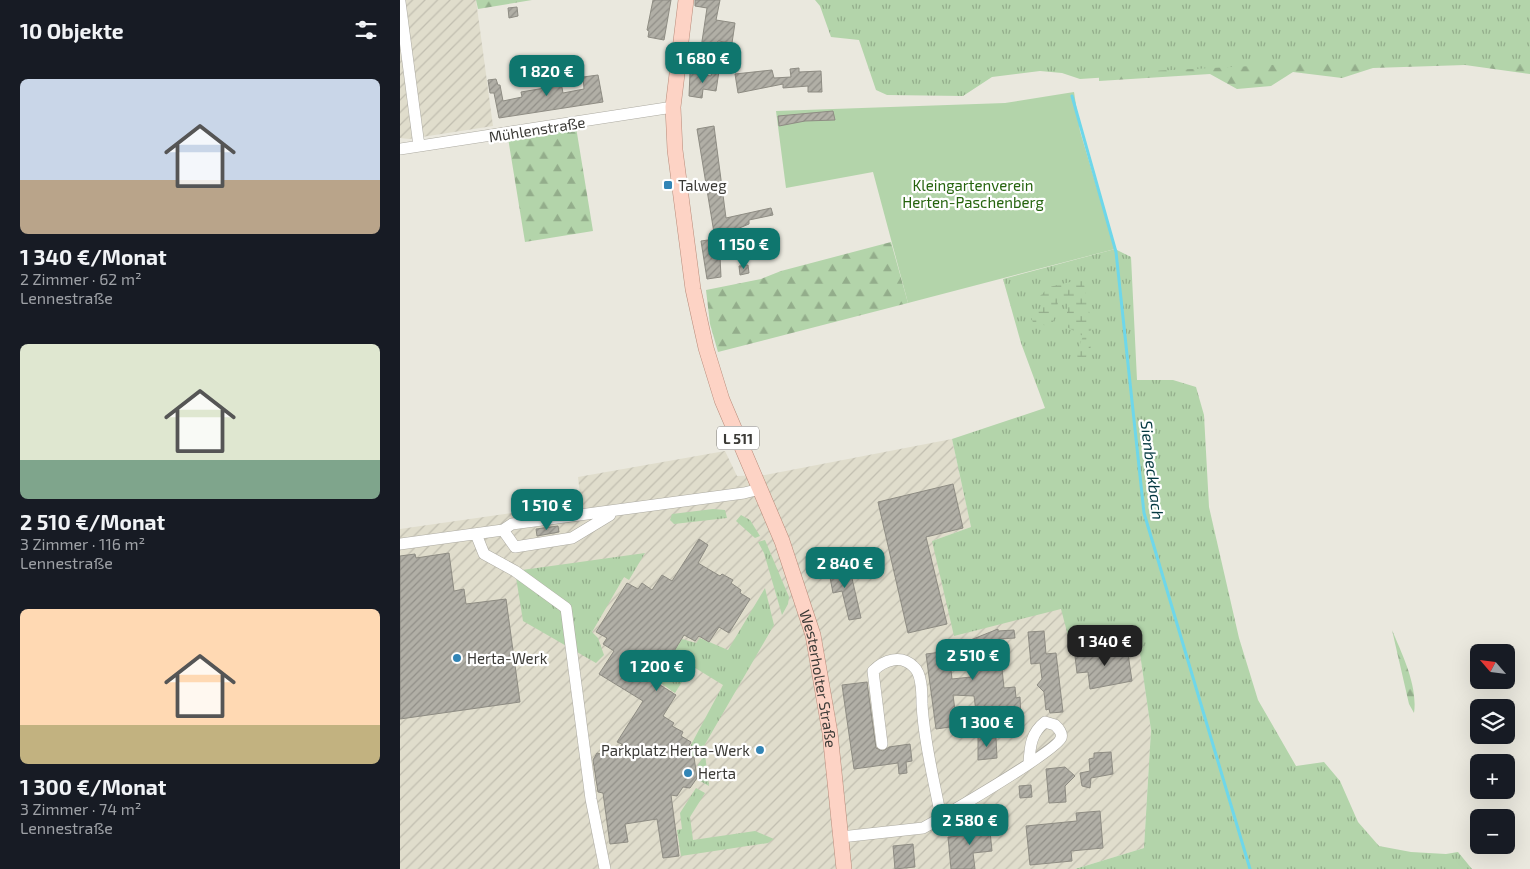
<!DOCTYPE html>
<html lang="de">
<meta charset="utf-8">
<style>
:root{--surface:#171b24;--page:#242831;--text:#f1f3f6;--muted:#9ea1a6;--accent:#0f766e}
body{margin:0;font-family:"Exo 2",sans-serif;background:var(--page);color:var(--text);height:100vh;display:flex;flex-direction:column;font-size:19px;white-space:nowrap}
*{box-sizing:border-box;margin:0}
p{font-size:16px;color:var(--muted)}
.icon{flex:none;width:28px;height:28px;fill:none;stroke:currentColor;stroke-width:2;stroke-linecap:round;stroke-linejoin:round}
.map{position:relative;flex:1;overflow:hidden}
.panel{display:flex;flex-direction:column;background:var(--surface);width:400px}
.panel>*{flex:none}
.needle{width:32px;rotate:298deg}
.controls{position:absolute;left:1070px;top:644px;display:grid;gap:10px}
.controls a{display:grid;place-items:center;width:45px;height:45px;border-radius:8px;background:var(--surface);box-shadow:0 5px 20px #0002;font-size:25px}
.price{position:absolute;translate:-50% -42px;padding:0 11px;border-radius:10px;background:var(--accent);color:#fff;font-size:16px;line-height:32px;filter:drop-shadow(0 1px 2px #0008)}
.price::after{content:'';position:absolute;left:50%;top:30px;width:15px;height:11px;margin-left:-8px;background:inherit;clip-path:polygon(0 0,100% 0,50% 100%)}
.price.active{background:#222;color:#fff}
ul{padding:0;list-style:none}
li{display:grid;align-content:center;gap:10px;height:265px;padding:0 20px}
li span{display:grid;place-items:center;height:155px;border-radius:8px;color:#555}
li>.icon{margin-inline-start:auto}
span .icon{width:90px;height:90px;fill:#fffc;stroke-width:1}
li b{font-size:21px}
h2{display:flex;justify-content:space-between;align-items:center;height:60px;padding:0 20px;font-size:21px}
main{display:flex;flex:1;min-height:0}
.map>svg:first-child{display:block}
.industrial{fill:url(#industrial-furrows)}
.grass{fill:url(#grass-tufts)}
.forest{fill:url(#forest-firs)}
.wetland{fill:url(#wetland-marsh)}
.garden{fill:#b3d4aa}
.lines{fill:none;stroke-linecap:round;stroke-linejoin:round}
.stream{stroke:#6ed7ea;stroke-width:3}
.building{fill:url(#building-hatch);stroke:#8e8c83}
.minor-casing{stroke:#acaaa1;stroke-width:12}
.major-casing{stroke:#b88b7a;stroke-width:16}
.minor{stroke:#fff;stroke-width:11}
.major{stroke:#fdd3c5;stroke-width:15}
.poi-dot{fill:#3285b6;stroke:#fff;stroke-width:2}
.labels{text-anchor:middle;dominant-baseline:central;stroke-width:4.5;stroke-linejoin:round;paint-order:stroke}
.shield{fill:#fff;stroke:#767572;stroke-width:1}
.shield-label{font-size:14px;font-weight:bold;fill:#3b3a36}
.street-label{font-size:15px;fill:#3b3a36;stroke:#fff}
.poi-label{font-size:15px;fill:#3b3a36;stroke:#fff;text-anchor:start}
.park-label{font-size:15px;fill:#25630d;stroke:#fff}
.water-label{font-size:16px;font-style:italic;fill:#033840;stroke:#fff}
</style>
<main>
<section class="panel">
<h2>10 Objekte<svg class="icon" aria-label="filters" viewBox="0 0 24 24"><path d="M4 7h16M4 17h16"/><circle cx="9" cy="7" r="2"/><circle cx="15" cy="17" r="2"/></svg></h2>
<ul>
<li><span style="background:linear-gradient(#c9d6e8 65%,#b9a48a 0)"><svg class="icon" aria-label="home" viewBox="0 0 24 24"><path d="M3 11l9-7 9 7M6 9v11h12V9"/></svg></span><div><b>1 340 €/Monat</b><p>2 Zimmer · 62 m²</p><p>Lennestraße</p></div></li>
<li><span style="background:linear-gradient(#dfe7d0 75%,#7fa58c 0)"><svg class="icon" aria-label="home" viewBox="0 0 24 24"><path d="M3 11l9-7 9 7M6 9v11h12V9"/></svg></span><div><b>2 510 €/Monat</b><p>3 Zimmer · 116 m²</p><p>Lennestraße</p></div></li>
<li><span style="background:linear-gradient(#ffd9b3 75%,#c2b280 0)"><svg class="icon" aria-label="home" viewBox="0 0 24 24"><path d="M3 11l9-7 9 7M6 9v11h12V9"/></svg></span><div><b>1 300 €/Monat</b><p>3 Zimmer · 74 m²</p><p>Lennestraße</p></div></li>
</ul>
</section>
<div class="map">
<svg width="1130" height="869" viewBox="0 0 1130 869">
<defs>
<pattern id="industrial-furrows" width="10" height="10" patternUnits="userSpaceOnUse" patternTransform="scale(1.25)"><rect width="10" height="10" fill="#e0ddcc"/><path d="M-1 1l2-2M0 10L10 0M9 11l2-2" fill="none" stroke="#c1beb0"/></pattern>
<pattern id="grass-tufts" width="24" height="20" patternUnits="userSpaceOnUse" patternTransform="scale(1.25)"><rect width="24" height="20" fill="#b3d4aa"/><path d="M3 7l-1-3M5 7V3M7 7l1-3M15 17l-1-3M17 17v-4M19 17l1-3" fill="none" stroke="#93ad8b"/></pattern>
<pattern id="forest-firs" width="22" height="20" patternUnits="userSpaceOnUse" patternTransform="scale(1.25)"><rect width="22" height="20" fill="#b3d4aa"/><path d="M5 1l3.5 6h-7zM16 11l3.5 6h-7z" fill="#93ad8b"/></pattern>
<pattern id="wetland-marsh" width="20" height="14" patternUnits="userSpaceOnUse" patternTransform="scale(1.25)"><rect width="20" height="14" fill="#b3d4aa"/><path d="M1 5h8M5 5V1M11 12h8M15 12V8" fill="none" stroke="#93ad8b"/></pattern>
<pattern id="building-hatch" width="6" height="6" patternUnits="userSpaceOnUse" patternTransform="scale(1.25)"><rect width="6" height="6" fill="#b1afa6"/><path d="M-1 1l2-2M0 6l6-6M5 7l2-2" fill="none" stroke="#918f88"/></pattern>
</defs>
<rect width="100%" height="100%" fill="#eae8de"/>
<path class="industrial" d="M 0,0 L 76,0 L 93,126 L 9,139 L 0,138 Z
M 552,439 L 571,527 L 532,541 L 662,609 L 672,651 L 738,640 L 751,730 L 744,848 L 675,869 L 0,869 L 0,529 L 181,503 L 178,477 L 325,451 L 337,476 L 365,475 Z"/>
<path class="grass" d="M 415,0 L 1130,0 L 1130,67 L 1030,63 L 896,65 L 680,79 L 662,73 L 640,71 L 592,77 L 563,96 L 487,95 L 476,90 L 459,40 L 431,37 L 420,6 Z
M 715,249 L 731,257 L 737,380 L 773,380 L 796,387 L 804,415 L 809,507 L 839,638 L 858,700 L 896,766 L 924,762 L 940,781 L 958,822 L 979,846 L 1011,852 L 1046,854 L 1058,852 L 1072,869 L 675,869 L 744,848 L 751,730 L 738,640 L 672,651 L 661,609 L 554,636 L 532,541 L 571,527 L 552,439 L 645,408 L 621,343 L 603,279 Z
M 313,509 L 325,510 L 327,518 L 274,524 L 270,520 L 272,514 Z
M 341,515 L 350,520 L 360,536 L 355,538 L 336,521 Z
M 365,540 L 389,597 L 388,604 L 382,615 L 364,553 L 358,542 Z
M 245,553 L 229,580 L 224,577 L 192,632 L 198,638 L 204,655 L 196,663 L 123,621 L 115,571 Z
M 365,588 L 374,625 L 297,758 L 286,754 L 323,685 L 292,666 L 275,693 L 246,673 L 260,652 L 270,658 L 282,639 L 296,643 L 300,638 L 328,650 Z
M 305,754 L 309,786 L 300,781 L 298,765 Z
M 296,788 L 305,793 L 290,817 L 293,840 L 355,831 L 374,839 L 368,843 L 281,856 L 277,830 L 282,829 L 280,813 Z"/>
<path class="forest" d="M 76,0 L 132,0 L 78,9 Z
M 969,60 L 1130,64 L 1130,74 L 1065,65 L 973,68 L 942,78 L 893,72 L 871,86 L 837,89 L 810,74 L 699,81 L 699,76 L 732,72 Z
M 176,127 L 193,231 L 125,242 L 108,138 Z
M 491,242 L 508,303 L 318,352 L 310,324 L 306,290 L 361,279 L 381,271 Z
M 992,630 C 1002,654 1018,686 1014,713 L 1009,704 Z"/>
<path class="wetland" d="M 683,279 L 692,327 L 689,335 L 693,342 L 685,360 L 678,362 L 677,353 L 683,336 L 667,327 L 667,297 L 659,299 L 652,326 L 643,325 L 637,328 L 631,319 L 644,304 L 639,297 L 649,287 Z"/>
<path class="garden" d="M 674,92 L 680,131 L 715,249 L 508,303 L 473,172 L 386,188 L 376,111 L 605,103 Z"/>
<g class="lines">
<path class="stream" d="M 672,96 L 716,252 L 744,513 L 850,869"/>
</g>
<path class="building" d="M 253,0 L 271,0 L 264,40 L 248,37 L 249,31 L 247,30 Z
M 295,0 L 320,0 L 316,20 L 335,23 L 332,43 L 318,41 L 317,51 L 301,48 L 307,8 L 295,6 Z
M 117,7 L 118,16 L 109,18 L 108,8 Z
M 335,59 L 337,68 L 323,70 L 322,61 Z
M 399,68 L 399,72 L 421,71 L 422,92 L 408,92 L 408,86 L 383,88 L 383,84 L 338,93 L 335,74 L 372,70 L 374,78 L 391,77 L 390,69 Z
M 312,70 L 319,71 L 316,91 L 303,89 L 302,98 L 289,96 L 290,73 L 311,76 Z
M 198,75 L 203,102 L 99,118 L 94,93 L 90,93 L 88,80 L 96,79 L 98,85 L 100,85 L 103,101 L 122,97 L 121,92 L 145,88 L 144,79 L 160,77 L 163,93 L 184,89 L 183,77 Z
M 433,111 L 435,120 L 405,121 L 379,126 L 378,116 Z
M 314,126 L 326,218 L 371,208 L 373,215 L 349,220 L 349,224 L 337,229 L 340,249 L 327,251 L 327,256 L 320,257 L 321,277 L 307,279 L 301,241 L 315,239 L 297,129 Z
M 348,265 L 349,273 L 340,275 L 339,266 Z
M 553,484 L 563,528 L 526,537 L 547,624 L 508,633 L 478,502 Z
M 158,526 L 159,532 L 137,536 L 136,529 Z
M 299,539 L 308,545 L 298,563 L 320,576 L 322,574 L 333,580 L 331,583 L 341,590 L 340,593 L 350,599 L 329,633 L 319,627 L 309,642 L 299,636 L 295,641 L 284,635 L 271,656 L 260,650 L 244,675 L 276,695 L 263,716 L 274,723 L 272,726 L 283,732 L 281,736 L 291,742 L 284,756 L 294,757 L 297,778 L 290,788 L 283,787 L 277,796 L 271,795 L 279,856 L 263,858 L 257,819 L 225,824 L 228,842 L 210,844 L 203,793 L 198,792 L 193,760 L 197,753 L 213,757 L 222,744 L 217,742 L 243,701 L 199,674 L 214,651 L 203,644 L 207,638 L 196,632 L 227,583 L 238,589 L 242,583 L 252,590 L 262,575 L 272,581 Z
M 49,553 L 54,591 L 64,589 L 66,604 L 106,599 L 120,702 L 0,719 L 0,556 L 15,554 L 16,558 Z
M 449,565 L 461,618 L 449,620 L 442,591 L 433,593 L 428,567 Z
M 598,629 L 598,631 L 614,630 L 615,638 L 599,639 L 604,688 L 615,687 L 616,698 L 620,697 L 621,719 L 612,720 L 612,715 L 577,719 L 574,696 L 553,695 L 557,726 L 536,729 L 526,654 L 549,651 L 552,679 L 571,677 L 568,651 L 558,651 L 557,642 L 568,641 Z
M 644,631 L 646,654 L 656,653 L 663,712 L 650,713 L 649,709 L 646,710 L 644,692 L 637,685 L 642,679 L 640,663 L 631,664 L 628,632 Z
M 727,647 L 732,681 L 690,689 L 688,672 L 677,673 L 675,656 Z
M 467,682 L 476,748 L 483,751 L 489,747 L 510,744 L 512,761 L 506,762 L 507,773 L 499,774 L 498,763 L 454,769 L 442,685 Z
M 587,735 L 587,739 L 596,738 L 597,758 L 578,760 L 578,736 Z
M 711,752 L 713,774 L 691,778 L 690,788 L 682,786 L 680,773 L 690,771 L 689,759 L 694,758 L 694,753 Z
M 665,767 L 675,776 L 665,786 L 666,802 L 649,803 L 646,769 Z
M 631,785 L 632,797 L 620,798 L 619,786 Z
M 700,811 L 703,848 L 671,851 L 672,861 L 630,865 L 626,826 L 677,821 L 676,813 Z
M 589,821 L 592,851 L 573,853 L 575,869 L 551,869 L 548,837 L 572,835 L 570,823 Z
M 513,844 L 515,867 L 495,869 L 493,846 Z"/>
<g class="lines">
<g class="minor-casing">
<path id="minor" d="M 0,2 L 19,146
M 0,149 L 273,107
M 103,530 L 115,547 L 172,538 L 210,515
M 76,534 L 84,554 L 115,571 L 166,608 L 191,799 L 205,869
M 0,544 L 103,530 L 112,524 L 344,493 L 360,489
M 482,744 L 473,671 C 484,660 501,654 514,667 C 522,674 522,693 522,704 C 524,742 534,780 541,818
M 441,837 L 523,828 L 532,823 C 549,813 658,750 661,738 C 663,733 658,728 655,725 L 645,722 C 631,733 630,746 629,763"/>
</g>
<g class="major-casing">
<g id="major">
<path id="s1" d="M 286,0 L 273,107 L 275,150 L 293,289 L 306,348 L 322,400 L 382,541 L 413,635 L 430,733 L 444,869"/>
</g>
</g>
<use href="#minor" class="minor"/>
<use href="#major" class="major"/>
</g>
<g class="poi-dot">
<rect x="263" y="180" width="10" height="10" rx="2.5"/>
<circle cx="57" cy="658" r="5"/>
<circle cx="360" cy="750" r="5"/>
<circle cx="288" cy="773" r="5"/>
</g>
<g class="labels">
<rect class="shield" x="317" y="426.5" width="42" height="23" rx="4"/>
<g class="shield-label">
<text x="338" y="438">L 511</text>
</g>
<g class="street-label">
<text transform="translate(137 129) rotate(-9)">Mühlenstraße</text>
<text stroke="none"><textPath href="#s1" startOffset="702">Westerholter Straße</textPath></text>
</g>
<g class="poi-label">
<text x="278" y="185">Talweg</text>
<text x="67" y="658">Herta-Werk</text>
<text x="350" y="750" text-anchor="end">Parkplatz Herta-Werk</text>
<text x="298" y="773">Herta</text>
</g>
<g class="park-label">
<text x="573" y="185">Kleingartenverein<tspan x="573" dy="17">Herten-Paschenberg</tspan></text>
</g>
<g class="water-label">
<text transform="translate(753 470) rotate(83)">Sienbeckbach</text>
</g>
</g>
</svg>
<div class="controls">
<a><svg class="needle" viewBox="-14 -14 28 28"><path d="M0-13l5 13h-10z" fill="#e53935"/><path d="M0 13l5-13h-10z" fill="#9ea1a6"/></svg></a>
<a><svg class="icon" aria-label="layers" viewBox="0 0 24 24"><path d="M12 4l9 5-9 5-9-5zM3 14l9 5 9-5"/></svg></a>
<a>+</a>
<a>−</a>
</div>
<b class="price" style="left:303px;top:84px">1 680 €</b>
<b class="price" style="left:147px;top:97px">1 820 €</b>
<b class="price" style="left:344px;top:270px">1 150 €</b>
<b class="price" style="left:147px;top:531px">1 510 €</b>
<b class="price" style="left:445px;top:589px">2 840 €</b>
<b class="price active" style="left:705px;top:667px">1 340 €</b>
<b class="price" style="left:573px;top:681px">2 510 €</b>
<b class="price" style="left:257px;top:692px">1 200 €</b>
<b class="price" style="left:587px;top:748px">1 300 €</b>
<b class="price" style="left:570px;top:846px">2 580 €</b>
</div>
</main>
